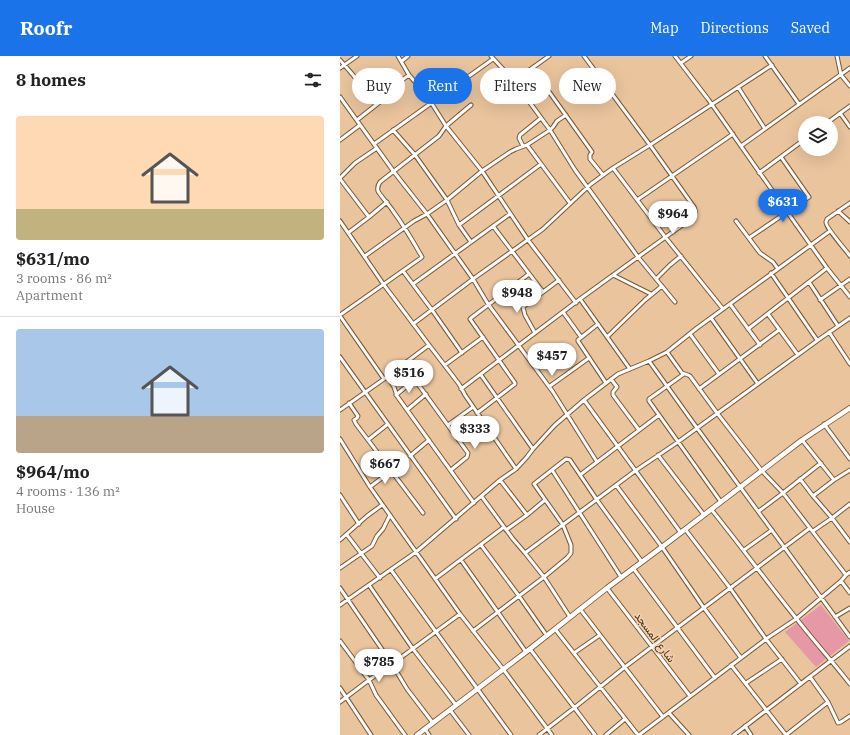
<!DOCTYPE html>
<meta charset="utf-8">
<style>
:root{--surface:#fff;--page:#f2f2f2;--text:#222;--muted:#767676;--line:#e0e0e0;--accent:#1a73e8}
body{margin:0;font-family:"IBM Plex Serif",Vazirmatn,serif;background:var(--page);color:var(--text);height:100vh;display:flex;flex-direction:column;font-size:15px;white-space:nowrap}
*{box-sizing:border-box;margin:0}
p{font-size:13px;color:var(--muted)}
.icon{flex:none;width:22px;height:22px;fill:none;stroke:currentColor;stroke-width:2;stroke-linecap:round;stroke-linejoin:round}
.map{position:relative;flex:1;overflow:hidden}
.drawer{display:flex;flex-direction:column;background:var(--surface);width:340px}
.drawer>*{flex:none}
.banner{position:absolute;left:12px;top:12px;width:380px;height:36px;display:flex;gap:8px}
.tools{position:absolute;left:458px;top:60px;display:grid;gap:8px}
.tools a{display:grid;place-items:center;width:40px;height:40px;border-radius:50%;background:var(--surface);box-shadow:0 4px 16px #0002;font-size:20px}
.price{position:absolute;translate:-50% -34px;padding:0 9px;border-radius:14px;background:#fff;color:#222;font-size:13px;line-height:26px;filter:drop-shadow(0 1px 2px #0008)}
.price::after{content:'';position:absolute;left:50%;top:24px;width:12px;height:9px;margin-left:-6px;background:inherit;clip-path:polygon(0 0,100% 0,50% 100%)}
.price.on{background:var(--accent);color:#fff}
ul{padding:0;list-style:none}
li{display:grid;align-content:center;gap:8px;height:212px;padding:0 16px}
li+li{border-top:1px solid var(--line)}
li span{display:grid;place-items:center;height:124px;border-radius:4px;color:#555}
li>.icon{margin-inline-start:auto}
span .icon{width:72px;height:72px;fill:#fffc;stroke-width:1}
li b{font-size:17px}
h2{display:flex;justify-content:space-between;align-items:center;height:48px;padding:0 16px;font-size:17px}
.tag{padding:0 14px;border-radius:18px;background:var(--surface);box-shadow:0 4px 16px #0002;font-size:14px;line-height:36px}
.tag.on{background:var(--accent);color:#fff}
header{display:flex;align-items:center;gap:24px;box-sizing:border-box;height:56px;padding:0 20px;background:var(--accent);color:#fff}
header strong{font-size:19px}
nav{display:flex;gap:22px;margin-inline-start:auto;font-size:14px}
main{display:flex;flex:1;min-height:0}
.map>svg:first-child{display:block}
.green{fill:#e698a7}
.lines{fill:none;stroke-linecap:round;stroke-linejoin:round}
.street-casing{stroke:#775734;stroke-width:5}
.secondary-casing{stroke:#775734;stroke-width:6}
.street{stroke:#fff;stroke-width:3}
.secondary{stroke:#fff;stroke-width:4.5}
.labels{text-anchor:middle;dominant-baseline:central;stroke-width:3;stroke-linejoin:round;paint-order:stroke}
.street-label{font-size:11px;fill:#433525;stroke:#f6d1aa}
</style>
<header>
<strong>Roofr</strong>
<nav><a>Map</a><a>Directions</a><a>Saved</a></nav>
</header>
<main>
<section class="drawer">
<h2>8 homes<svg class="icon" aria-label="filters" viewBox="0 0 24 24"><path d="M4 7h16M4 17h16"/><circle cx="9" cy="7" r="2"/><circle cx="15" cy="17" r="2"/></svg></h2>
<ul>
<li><span style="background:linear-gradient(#ffd9b3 75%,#c2b280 0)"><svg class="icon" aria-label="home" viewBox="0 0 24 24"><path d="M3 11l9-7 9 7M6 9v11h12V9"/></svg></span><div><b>$631/mo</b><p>3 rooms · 86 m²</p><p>Apartment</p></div></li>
<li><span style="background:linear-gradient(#a9c7e8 70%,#b9a48a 0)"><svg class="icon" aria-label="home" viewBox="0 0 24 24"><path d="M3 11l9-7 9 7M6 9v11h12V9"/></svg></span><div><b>$964/mo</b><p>4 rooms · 136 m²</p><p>House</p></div></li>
</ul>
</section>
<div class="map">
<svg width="510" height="679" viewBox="0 0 510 679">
<rect width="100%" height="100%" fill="#e9c49d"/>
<path class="green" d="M 481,549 L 509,585 L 476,611 L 445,576 Z"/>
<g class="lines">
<g class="street-casing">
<path id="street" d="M 58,0 L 69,19 L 87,40 L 106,70 L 142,115 L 188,184 L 236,247
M 151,0 L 174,25 L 210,74 L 235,114 L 298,201 L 335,246
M 335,0 L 368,43 L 455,167 L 487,212 L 510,241
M 425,0 L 459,48
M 497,0 L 501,19 L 510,30
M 0,4 L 13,19 L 36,49
M 62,5 L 68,0
M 341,7 L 351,0
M 0,12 L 17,0
M 192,12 L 250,93 L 252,96 L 250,99 L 250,103 L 263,119
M 174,25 L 209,0
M 398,31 L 425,73
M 0,41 L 54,116 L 87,158 L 133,223 L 148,248 L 213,336 L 257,406
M 500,57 L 510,71
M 17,64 L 45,42 L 48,38 L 51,32 L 69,19
M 487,67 L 510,50
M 53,74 L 75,99 L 107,144 L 119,169 L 131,186
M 0,84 L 20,69
M 34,88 L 153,3
M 187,89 L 230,147
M 183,90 L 179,82 L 180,79 L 201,62
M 401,90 L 510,12
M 273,112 L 326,182 L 383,253
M 419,117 L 465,83
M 0,122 L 15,107 L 37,92
M 0,123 L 29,161
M 297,144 L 393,78
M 510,147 L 487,163 C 487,164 486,165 486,166 C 485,171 506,194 510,200
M 498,155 L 510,166
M 0,165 L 44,229 L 89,289 L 119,328 L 125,339 L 176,413
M 396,165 L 420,197 L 433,206 L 438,213
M 119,169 L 201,108
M 153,170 L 203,236
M 8,177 L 29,161 L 47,146
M 409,182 L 469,141 L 441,101
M 25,200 L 74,165 L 87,158 L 107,144 L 142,115 L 170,96 L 176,93 L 187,89 L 210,74 L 213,71 L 217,65 L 226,59
M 63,215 L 92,254 L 122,297
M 431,217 L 477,284
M 273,219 L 311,238
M 316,223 L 330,209 L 341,200
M 469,226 L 498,270
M 73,228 L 170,158
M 173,230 L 180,240 L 185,259 L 195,277
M 240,243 L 290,313
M 480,244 L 510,223
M 390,248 L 420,289
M 183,251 L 219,224
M 223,256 L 241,281
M 428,258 L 458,299
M 0,259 L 81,202 L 82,201 C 73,185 64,170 53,155 C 50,150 39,138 38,135 C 37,131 38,129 40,126 L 99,80 L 106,70 L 131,49
M 0,260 L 44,323
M 371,262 L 418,328
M 73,268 L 133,223 L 203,173 L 251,128 L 273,112 L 310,89 L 432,9
M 258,268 L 238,284 L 238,285 L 266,327
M 408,273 L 487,212
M 489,276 L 510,308
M 350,278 L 379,318
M 267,281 L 305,244 L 322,230
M 327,296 L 342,317 L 348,319 L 350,320 L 377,357 L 422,415 L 443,437 L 506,519
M 0,301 L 116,463
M 309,305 L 357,372 L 510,581
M 105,309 L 143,281
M 344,318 L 309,343 L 309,345 L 381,446
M 141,319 L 193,393
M 47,320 L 54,331 L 57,340 L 134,447
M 271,323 L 277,331 L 273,336 L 273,339 L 299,374
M 210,330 L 249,302
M 121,333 L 240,243 L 352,162 C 356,158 356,156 354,151 L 310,89 L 244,0
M 359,333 L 439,274
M 56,339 L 74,324 L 75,324 L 128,397 L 127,401 L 111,414
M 244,344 L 341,477
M 9,347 L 18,360 L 17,362 L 14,364 L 16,368 L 83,457
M 0,354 L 44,323 L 89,289
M 67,354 L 86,338
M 137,357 L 175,328 L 175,327 L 130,263 L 131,262 L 189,218
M 484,368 L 510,403
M 108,369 L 133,351
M 0,383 L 30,431 L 120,558 L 163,613 L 212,679
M 28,384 L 48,368
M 462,384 L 494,424
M 318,399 L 364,459
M 70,400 L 89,384
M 212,414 L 281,521
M 510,414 L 494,424 L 473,440 L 492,462 L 510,486
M 240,419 L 319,359
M 460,423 L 473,440
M 160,424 L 187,459
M 276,429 L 322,491 L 364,552 L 401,602
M 30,431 L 51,415
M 0,439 L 19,468
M 142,441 L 173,483 L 185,497 L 204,521 L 230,561
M 371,453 C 400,489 427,526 456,562 C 473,584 492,605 510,628
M 419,455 L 443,437 L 481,407
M 345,473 L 390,532 L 426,583 L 461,628
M 166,474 L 187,459 L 205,444
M 473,475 L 492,462 L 510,448
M 7,479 L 40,522
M 0,484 L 27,460 L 42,449
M 141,489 L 179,540 L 207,580
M 404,494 L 432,474
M 185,497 L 295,415 L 338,386 L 481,282 L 510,262
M 121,504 L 186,596
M 0,512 L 32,490 L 37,480 L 43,473 L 50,459
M 293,512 L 375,622
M 51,514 L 171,679
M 95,523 L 164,471
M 501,525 L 510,537
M 29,529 L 73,593 L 116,649
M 0,532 L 52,608 L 67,633 L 93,667
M 267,532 L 350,640
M 0,549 L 76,496 L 160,424 L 176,413 L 187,401 L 193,393 L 215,369 L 244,344 L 278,318 L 309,305 L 327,296 L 357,272 L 490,175
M 240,553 L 323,661
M 495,561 L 510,552
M 215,573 L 298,679
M 133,575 L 204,521 L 227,502 L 231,497 L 231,489 L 223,469 L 194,428 L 226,403 L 230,404 L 257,444 L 302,506
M 0,585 L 29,624 L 36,639 L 65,679
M 190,593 L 255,679
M 234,597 L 260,579
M 391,609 L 446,679
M 470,621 L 488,646 L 498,667 L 501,666 L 510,660
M 406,627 L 442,603
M 0,632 L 31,679
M 0,646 L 29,624 L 52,608 L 120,558
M 110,654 L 129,679
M 329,657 L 349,679
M 405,670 L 411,679
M 85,673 L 89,679
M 199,679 L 234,652 L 285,611 L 470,472
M 266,679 L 285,663
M 299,679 L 426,583 L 456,563 L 501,525 L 506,519 L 510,516
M 394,679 L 510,590
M 446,679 L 488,646"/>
</g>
<g class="secondary-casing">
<path id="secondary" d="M 77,679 L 186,596 L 267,532 L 322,491 L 462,384 L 510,352"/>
</g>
<use href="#street" class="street"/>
<use href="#secondary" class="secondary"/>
</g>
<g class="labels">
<g class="street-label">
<text transform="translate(315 581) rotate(53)">شارع المسجد</text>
</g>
</g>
</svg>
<div class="tools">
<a><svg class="icon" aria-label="layers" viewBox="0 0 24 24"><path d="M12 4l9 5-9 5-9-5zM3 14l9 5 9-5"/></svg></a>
</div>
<b class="price on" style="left:443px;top:167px">$631</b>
<b class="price" style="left:333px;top:179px">$964</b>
<b class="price" style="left:177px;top:258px">$948</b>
<b class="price" style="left:212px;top:321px">$457</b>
<b class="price" style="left:69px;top:338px">$516</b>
<b class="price" style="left:135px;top:394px">$333</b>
<b class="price" style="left:45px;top:429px">$667</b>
<b class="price" style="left:39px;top:627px">$785</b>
<div class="banner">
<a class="tag">Buy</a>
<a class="tag on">Rent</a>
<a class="tag">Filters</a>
<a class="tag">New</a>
</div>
</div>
</main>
